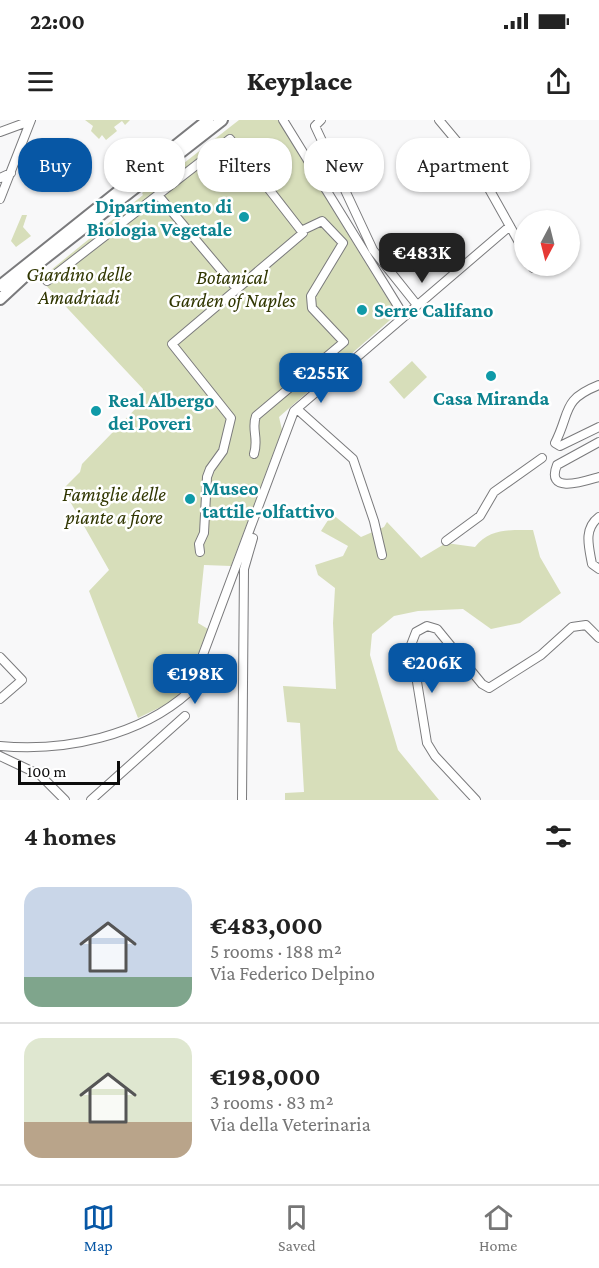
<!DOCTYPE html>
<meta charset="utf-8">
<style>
:root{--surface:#fff;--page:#f2f2f2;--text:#222;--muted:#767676;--line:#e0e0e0;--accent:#0757a5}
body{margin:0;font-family:"Crimson Pro",serif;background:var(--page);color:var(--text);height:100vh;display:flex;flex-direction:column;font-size:22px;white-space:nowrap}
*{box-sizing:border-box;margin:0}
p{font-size:20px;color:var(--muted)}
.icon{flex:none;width:33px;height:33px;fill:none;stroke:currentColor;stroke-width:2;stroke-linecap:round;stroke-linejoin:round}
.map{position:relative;height:680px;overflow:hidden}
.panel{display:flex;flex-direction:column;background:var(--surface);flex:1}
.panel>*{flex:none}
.guide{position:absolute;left:18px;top:18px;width:564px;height:54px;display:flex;gap:12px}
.needle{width:39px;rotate:187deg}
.fabs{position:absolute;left:514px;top:90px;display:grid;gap:12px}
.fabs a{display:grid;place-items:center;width:66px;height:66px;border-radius:50%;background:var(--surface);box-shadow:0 2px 4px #0004;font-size:30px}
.scale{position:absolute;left:18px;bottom:15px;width:102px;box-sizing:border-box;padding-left:6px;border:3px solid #0c0c0c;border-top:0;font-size:16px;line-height:21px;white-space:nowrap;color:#0c0c0c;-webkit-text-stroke:4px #fff;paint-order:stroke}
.price{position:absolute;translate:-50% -51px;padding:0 14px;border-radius:12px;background:var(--accent);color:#fff;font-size:20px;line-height:39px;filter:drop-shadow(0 2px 3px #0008)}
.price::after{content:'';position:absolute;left:50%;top:36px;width:18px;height:14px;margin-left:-9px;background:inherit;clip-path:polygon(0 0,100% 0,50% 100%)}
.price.current{background:#222;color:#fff}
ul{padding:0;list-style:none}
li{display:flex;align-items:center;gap:18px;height:150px;padding:0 24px}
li+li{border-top:2px solid var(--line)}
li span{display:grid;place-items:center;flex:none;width:168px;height:120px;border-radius:18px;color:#555}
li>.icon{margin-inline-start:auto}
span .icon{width:72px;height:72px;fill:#fffc;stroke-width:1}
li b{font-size:26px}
h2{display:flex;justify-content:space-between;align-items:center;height:72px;padding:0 24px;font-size:26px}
.chip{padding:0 21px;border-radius:24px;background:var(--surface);box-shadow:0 2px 4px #0004;font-size:21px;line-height:54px}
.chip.current{background:var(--accent);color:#fff}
.status{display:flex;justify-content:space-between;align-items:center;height:42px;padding:0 30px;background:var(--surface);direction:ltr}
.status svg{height:16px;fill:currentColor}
header{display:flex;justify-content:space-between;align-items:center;height:78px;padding:0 24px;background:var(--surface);font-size:27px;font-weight:800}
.menu{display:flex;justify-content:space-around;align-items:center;height:84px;border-top:2px solid var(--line);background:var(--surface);font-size:16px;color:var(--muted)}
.menu a{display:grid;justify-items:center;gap:3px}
.menu .current{color:var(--accent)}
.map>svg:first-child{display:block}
.green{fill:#d7deba}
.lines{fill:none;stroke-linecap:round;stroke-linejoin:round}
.minor-casing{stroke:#7a7a7c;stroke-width:10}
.major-casing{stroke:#7a7a7c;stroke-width:14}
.minor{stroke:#fff;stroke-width:8}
.major{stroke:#fff;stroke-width:10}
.culture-dot{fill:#0f9aa8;stroke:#fff;stroke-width:2}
.labels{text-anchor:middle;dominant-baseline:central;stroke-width:5;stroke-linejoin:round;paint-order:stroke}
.culture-label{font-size:20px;font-weight:bold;fill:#0d838f;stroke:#fff;text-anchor:start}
.park-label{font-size:20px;font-style:italic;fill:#303601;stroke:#fff}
</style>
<div class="status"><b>22:00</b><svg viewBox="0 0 49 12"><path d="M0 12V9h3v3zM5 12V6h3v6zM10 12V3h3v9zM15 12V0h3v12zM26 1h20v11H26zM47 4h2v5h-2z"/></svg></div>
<header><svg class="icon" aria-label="menu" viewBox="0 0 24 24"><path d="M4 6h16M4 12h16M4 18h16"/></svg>Keyplace<svg class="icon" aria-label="share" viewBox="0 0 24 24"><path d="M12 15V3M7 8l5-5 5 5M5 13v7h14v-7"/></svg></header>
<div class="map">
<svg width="599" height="680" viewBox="0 0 599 680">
<rect width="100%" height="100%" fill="#f8f8f9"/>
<path class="green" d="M 85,0 L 130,0 L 125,5 L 122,1 L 114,7 L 117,11 L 106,20 L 102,15 L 99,19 L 91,11 L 93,6 Z
M 239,0 L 278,0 L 397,194 L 279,297 L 282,310 L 231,446 L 204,445 L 198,503 L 208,509 L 184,569 L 169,583 L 138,598 L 89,471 L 109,450 L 63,369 L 80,352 L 82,344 L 142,282 L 143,269 L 40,159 L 143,75 L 142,73 L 159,60 L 161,61 Z
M 22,95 L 27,95 L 23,107 L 31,116 L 16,127 L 11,121 Z
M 412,241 L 427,257 L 404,279 L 389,262 Z
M 332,394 L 361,417 L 384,407 L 387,402 L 421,438 L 446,423 L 475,427 C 490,408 510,410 533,410 L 540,437 L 561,473 L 520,503 L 491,509 L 463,489 L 418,491 L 394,496 L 372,514 L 370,535 L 398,630 L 439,680 L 285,680 L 285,673 L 304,672 L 300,603 L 287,602 L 283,566 L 336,569 L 333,503 L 335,468 L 318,455 L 315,445 L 343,436 L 348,426 L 321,411 Z"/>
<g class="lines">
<g class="minor-casing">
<path id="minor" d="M 283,0 L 404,196
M 321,0 L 315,6 L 373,130 L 417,185
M 439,0 L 475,43
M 0,12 L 30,1
M 479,51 L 525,133
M 314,52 L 333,42
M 0,58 L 11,53
M 0,79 L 31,0
M 532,146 L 533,148
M 47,161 L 230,19 L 303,113 L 237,169 L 158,75
M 599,265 C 561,280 571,292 555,323 L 560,326 L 599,307
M 297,289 L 353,339 L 374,401 L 382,435
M 599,322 L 557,345 C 545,375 585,361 599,357
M 254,334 C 259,318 251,309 256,296 L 344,222 L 312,188 L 311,176 L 343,123 L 322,101 L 303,110
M 599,397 C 583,409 589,427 592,444 L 599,449
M 446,421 L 480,396 L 494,372 L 542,338
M 200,432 L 199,424 L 204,413 L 207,357 L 210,349 L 223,331 L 231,298 L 172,224 L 237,169
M 0,537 L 22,560 L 0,579
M 0,626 C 65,632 140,616 189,572 L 294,291 L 510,106
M 0,636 L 40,655 L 65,680
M 91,680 L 185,596
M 242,680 L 244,449 L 253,418
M 476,680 L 435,636 L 427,623 L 411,525 L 416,512 L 427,506 L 437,509 L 482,564 L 489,568 L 541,535 L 572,507 L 586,505 L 599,518"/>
</g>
<g class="major-casing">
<path id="major" d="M 0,166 L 208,0
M 0,179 L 40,142 L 222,0"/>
</g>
<use href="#minor" class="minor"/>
<use href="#major" class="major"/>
</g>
<g class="culture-dot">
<circle cx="244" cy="97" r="6"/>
<circle cx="362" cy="190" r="6"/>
<circle cx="491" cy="256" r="6"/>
<circle cx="96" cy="291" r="6"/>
<circle cx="190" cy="379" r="6"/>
</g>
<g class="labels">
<g class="culture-label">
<text x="232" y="86" text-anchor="end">Dipartimento di<tspan x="232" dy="23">Biologia Vegetale</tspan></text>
<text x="374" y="190">Serre Califano</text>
<text x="491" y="278" text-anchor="middle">Casa Miranda</text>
<text x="108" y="280">Real Albergo<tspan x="108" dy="23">dei Poveri</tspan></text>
<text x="202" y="368">Museo<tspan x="202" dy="23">tattile-olfattivo</tspan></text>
</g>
<g class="park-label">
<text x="79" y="154">Giardino delle<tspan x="79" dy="23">Amadriadi</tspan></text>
<text x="232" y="157">Botanical<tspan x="232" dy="23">Garden of Naples</tspan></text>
<text x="114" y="374">Famiglie delle<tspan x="114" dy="23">piante a fiore</tspan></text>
</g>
</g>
</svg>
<div class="fabs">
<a><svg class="needle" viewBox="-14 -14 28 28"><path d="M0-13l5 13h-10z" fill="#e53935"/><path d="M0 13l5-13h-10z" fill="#767676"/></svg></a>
</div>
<div class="scale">100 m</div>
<b class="price current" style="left:422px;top:164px">€483K</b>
<b class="price" style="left:321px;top:284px">€255K</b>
<b class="price" style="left:432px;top:574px">€206K</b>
<b class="price" style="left:195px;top:585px">€198K</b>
<div class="guide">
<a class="chip current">Buy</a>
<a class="chip">Rent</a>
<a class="chip">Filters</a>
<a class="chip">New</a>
<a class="chip">Apartment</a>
</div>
</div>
<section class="panel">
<h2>4 homes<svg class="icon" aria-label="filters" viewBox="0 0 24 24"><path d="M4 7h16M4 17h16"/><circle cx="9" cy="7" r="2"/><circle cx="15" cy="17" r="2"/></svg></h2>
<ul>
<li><span style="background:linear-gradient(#c9d6e8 75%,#7fa58c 0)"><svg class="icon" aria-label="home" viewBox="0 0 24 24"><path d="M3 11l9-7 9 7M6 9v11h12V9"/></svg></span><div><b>€483,000</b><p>5 rooms · 188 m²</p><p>Via Federico Delpino</p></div></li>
<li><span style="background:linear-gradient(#dfe7d0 70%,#b9a48a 0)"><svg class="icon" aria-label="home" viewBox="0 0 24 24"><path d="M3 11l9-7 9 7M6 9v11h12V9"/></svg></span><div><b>€198,000</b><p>3 rooms · 83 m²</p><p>Via della Veterinaria</p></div></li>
</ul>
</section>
<nav class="menu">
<a class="current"><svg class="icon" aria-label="map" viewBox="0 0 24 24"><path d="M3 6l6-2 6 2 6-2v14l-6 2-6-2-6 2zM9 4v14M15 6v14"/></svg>Map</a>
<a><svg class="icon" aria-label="saved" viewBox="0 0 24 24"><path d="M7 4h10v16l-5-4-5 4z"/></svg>Saved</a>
<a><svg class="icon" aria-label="home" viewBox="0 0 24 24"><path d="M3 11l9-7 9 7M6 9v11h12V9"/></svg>Home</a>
</nav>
